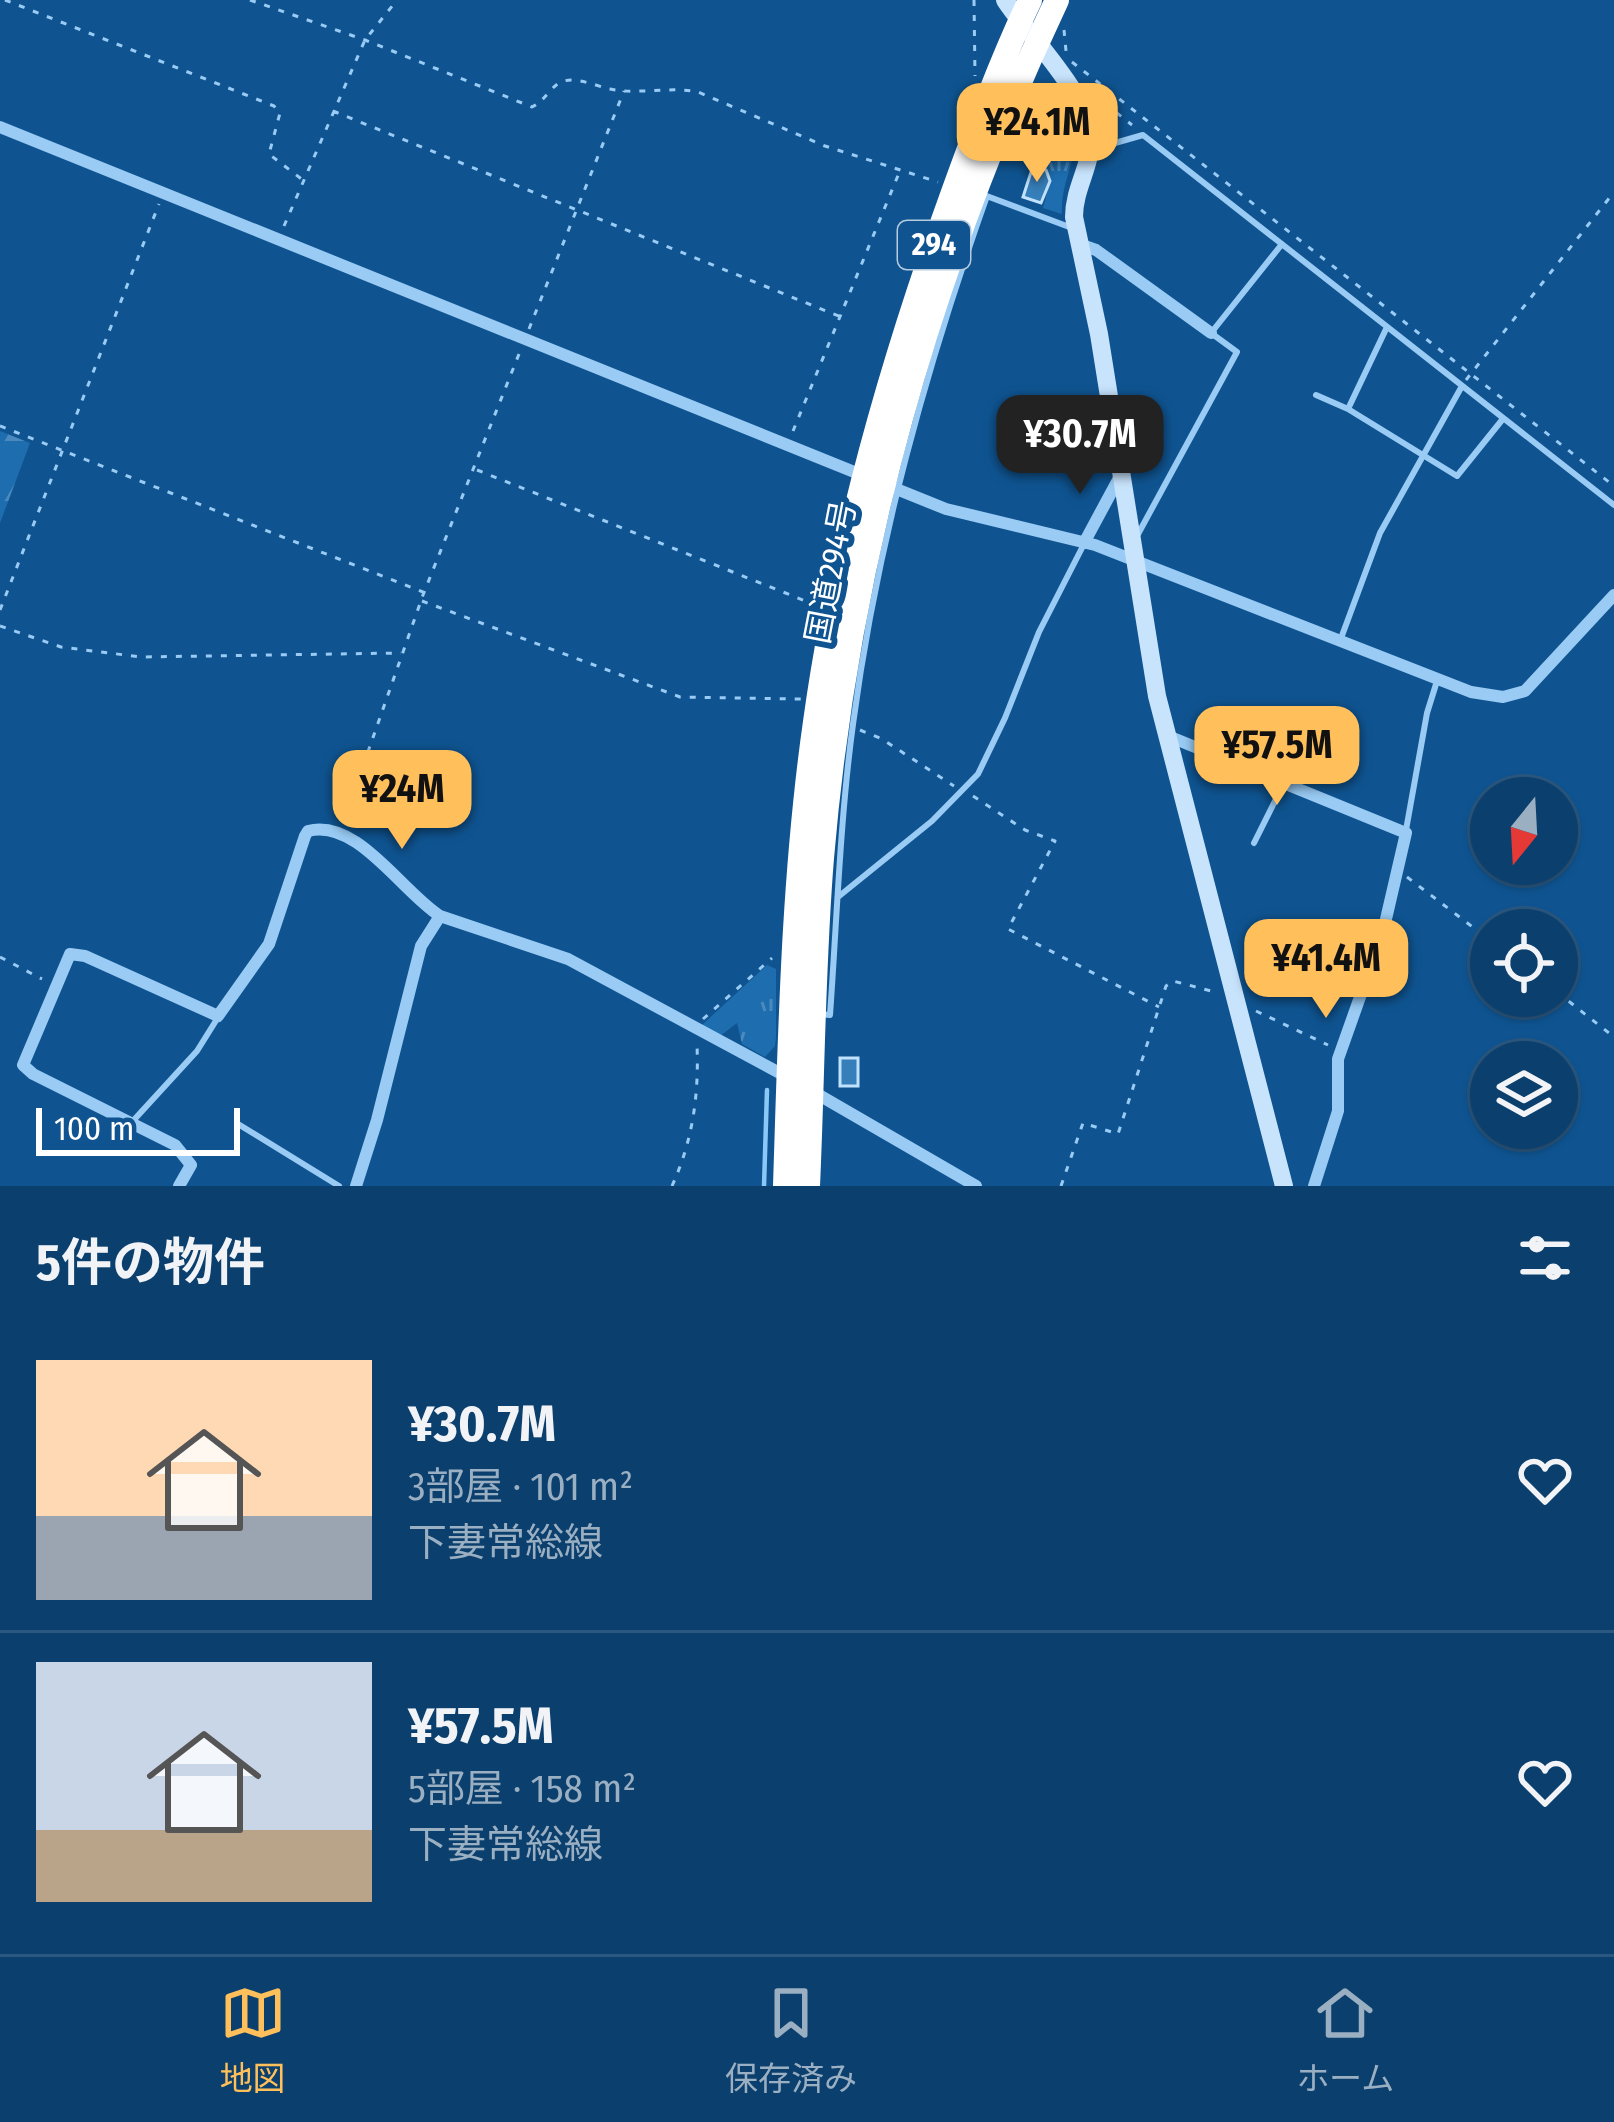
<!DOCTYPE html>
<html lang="ja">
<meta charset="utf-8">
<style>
:root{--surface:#0b3f6d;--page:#144672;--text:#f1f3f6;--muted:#9aafc2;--line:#2b5880;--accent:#ffc05c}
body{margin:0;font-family:"Fira Sans Condensed","Noto Sans JP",sans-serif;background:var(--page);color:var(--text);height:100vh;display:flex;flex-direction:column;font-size:45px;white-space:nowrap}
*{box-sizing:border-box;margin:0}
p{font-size:39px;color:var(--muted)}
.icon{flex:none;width:66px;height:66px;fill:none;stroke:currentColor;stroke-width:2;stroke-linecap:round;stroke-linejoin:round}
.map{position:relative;height:1186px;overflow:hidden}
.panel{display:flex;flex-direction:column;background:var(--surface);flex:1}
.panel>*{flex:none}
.needle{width:78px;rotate:198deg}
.fabs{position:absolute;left:1470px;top:777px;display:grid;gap:24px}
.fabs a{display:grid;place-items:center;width:108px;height:108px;border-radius:50%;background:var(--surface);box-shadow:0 3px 9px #0004,0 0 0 3px var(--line);font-size:60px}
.scale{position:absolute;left:36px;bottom:30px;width:204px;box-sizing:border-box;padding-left:12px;border:6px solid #fff;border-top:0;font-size:33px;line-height:42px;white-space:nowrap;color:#fff;-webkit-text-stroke:9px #0f5491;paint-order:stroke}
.price{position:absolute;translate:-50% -102px;padding:0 27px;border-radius:24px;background:var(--accent);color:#111;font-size:39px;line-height:78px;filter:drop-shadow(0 3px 6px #0008)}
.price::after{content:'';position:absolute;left:50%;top:72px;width:36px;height:27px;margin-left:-18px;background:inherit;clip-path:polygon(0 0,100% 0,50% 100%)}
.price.on{background:#222;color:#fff}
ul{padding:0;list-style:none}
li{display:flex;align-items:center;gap:36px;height:300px;padding:0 36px}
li+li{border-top:3px solid var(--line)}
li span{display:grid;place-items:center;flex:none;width:336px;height:240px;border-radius:0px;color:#555}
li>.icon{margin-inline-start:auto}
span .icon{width:144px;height:144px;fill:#fffc;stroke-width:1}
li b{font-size:51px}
h2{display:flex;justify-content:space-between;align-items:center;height:144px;padding:0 36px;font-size:51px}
.menu{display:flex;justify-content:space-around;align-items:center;height:168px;border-top:3px solid var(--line);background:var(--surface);font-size:33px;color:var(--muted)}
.menu a{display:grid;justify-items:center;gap:6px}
.menu .on{color:var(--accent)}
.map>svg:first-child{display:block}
.grass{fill:url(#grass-tufts)}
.forest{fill:url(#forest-firs)}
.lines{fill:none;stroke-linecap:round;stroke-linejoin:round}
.stream{stroke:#8ac8f8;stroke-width:4.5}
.building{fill:#377fba;stroke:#c1e2fe;stroke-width:3}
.path{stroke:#99cbf4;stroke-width:3;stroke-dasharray:6 9;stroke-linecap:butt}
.lane{stroke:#99cbf4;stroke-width:6}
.street{stroke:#99cbf4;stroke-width:12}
.secondary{stroke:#c8e4fd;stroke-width:18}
.highway{stroke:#fff;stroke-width:24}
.labels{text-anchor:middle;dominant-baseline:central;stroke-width:12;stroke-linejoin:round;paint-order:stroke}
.shield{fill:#0f5491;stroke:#b7ccde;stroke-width:3}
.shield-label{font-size:30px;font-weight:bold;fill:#fff}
.street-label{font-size:33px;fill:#fff;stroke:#0f5491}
</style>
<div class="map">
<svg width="1614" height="1186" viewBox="0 0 1614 1186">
<defs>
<pattern id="grass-tufts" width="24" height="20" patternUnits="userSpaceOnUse" patternTransform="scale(3)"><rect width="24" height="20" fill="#1d6daf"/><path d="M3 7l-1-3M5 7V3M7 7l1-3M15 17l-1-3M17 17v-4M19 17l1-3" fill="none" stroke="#4a8abf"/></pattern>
<pattern id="forest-firs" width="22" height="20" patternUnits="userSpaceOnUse" patternTransform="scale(3)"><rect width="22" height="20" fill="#1d6daf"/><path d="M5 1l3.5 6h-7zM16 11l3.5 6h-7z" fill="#4a8abf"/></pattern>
</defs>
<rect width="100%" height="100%" fill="#0f5491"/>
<path class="grass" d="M 1066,110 C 1090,145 1059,176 1062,214 L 1043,208 C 1057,164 1033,160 1038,123 L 1022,122 L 1023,114 Z
M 767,965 L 776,969 L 776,1037 L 775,1046 L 765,1057 L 742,1044 L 737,1023 L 720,1036 L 702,1025 Z"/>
<path class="forest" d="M 0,431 L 30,443 L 0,523 Z"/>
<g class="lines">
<path class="stream" d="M 764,1186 L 767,1090"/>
</g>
<path class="building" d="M 1033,166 L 1046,170 L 1050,181 L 1041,203 L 1023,197 Z
M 840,1058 L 858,1058 L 858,1086 L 840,1086 Z"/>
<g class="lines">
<path class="path" d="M 5,0 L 274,106 L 280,113 L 269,154 L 304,181
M 250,0 L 365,40 L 532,107 C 545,101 549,88 561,82 C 575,76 596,86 610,89 C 639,95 669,86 698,92 L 825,146 L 938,182
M 974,0 L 975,76
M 1064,30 L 1066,51
M 1072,62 L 1614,486
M 1093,94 L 1132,125
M 333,111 L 841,317
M 284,226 L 365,40 L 397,0
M 529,329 L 624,91
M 1466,380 L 1614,192
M 0,426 L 423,592
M 793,431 L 899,173
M 477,470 L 813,604
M 422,601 L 680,697 L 802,699
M 0,610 L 159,204
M 0,626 L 61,647 L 141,657 L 401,653
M 860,730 L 882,739 L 954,786
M 973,796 L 1025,830 L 1055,841 L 1008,929 L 1159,1007
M 343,823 L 423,595 L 521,349
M 1407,877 L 1491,941
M 0,957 L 42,979
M 1557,992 L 1614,1037
M 1256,1011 L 1328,1045
M 703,1019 L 772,958
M 672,1186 C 693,1140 699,1094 697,1045
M 1061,1186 L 1083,1123 L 1118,1134 L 1166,986 L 1173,981 L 1215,992"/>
<path class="lane" d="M 1094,149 L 1143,135 L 1614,505
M 984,195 L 1072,228
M 1316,395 L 1348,409 L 1457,476 L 1502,420
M 1348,409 L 1387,327
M 1137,536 L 1237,352 L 1211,333 L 1282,244
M 1340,641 L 1380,533 L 1462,386
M 1406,830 L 1427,713 L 1437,681
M 1254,843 L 1283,785
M 838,897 L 932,821 L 978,774 L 1005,718 L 1039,632 L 1084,544
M 819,1014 L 830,1015 C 837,918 840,820 853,724 C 877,543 926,368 987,196
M 132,1122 L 197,1051 L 217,1019
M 238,1124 L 339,1186"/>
<path class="street" d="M 0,127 L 946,509 L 1095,545 L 1471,692 L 1503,697 L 1525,691 L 1614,595
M 1079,244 L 1096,250 L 1211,333
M 1084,543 L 1119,478
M 1168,736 L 1406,833 L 1383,932 L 1338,1059 L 1338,1111 L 1314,1186
M 812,1091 L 976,1186
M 179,1186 L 191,1165 L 175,1145 L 33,1074 L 23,1065 L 70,954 L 85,956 L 218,1016 L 269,944 L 305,836 L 308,831 C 357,818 401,891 440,916
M 356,1186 L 377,1120 L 421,946 L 440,916 L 568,959 L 789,1078"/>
<path class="secondary" d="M 1005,0 C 1029,37 1094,99 1091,144 C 1089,169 1074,190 1074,217 L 1099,334 L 1157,696 L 1284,1186"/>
<path class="highway" d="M 785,1186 C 790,1032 793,876 815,722 C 840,541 890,366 952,195 C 976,129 1000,63 1030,0
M 808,1186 C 813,1077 813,967 822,858 C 847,560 929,270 1057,0"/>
</g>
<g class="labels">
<rect class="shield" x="898" y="221" width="72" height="48" rx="9"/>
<g class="shield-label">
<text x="934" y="245">294</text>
</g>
<g class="street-label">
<text transform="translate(831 572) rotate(-79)">国道294号</text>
</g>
</g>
</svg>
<div class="fabs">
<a><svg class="needle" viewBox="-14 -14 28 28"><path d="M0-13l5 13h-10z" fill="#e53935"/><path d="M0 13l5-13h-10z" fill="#9aafc2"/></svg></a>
<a><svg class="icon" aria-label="locate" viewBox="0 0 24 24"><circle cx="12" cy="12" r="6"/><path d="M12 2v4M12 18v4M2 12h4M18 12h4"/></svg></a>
<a><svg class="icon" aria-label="layers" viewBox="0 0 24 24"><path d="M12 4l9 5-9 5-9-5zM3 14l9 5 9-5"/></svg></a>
</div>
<div class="scale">100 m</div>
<b class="price" style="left:1037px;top:185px">¥24.1M</b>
<b class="price on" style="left:1080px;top:497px">¥30.7M</b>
<b class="price" style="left:1277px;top:808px">¥57.5M</b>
<b class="price" style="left:402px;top:852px">¥24M</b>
<b class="price" style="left:1326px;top:1021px">¥41.4M</b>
</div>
<section class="panel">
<h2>5件の物件<svg class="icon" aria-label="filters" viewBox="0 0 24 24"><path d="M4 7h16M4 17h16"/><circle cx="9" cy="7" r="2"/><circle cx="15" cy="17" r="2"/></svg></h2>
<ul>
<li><span style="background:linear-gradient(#ffd9b3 65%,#9aa5b1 0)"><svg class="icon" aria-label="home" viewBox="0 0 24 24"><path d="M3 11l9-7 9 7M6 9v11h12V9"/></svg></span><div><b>¥30.7M</b><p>3部屋 · 101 m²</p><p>下妻常総線</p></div><svg class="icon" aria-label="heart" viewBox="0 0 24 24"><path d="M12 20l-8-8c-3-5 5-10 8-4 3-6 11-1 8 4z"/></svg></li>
<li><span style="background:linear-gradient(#c9d6e8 70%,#b9a48a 0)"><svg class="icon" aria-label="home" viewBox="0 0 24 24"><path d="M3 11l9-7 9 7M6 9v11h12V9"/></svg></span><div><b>¥57.5M</b><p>5部屋 · 158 m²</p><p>下妻常総線</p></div><svg class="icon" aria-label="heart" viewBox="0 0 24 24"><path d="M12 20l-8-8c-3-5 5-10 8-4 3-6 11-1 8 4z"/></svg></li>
</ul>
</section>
<nav class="menu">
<a class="on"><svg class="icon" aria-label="map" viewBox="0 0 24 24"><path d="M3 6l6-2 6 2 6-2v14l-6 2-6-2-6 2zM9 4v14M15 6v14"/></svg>地図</a>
<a><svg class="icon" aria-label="saved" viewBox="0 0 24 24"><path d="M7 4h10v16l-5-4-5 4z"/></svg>保存済み</a>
<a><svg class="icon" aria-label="home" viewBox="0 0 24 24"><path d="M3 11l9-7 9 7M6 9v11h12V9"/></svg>ホーム</a>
</nav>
